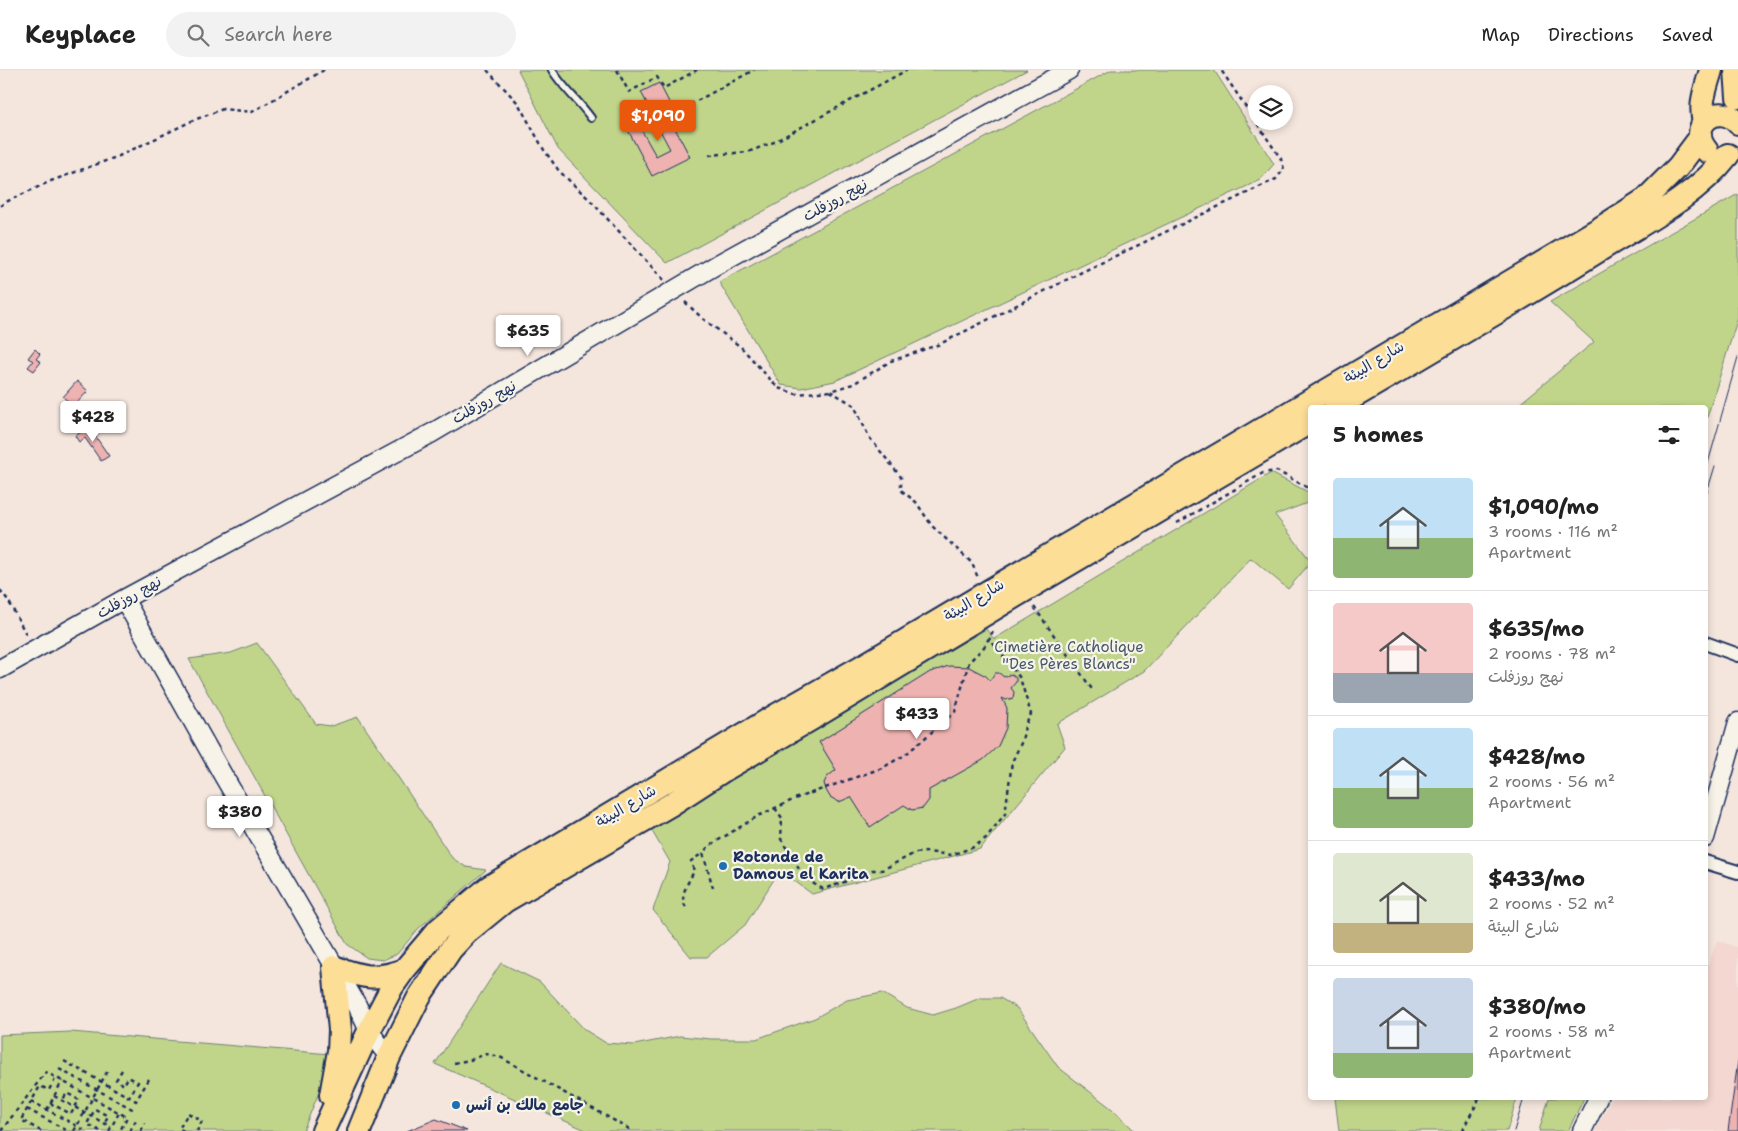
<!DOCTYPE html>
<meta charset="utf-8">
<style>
:root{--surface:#fff;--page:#f2f2f2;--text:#222;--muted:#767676;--line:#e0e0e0;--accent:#ea580c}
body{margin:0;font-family:"Shantell Sans","Playpen Sans Arabic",sans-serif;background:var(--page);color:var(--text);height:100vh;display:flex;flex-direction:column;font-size:19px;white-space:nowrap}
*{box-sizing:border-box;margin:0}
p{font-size:16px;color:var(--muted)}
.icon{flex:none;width:28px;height:28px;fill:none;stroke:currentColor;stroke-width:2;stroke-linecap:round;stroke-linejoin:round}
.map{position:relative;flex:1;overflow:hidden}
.details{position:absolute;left:1308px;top:335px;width:400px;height:695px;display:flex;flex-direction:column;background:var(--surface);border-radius:5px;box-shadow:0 2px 8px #0003}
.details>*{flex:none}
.controls{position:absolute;left:1248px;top:15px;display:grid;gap:10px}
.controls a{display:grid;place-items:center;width:45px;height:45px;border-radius:50%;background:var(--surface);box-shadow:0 2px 8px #0003;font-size:25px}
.price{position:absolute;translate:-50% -42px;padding:0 11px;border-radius:5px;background:#fff;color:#222;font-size:16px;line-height:32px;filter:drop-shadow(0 1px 2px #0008)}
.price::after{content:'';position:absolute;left:50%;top:30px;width:15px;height:11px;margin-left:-8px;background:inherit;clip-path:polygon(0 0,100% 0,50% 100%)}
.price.on{background:var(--accent);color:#fff}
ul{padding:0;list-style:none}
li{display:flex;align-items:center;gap:15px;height:125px;padding:0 25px}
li+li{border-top:1px solid var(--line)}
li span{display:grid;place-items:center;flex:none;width:140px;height:100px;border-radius:5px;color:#555}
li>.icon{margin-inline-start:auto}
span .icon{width:60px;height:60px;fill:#fffc;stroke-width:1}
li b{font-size:21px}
h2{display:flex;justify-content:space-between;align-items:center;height:60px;padding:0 25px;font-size:21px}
header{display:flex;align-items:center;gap:30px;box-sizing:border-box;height:70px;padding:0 25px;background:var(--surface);border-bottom:1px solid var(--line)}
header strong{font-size:24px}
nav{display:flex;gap:28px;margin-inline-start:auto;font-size:18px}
.search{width:350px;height:45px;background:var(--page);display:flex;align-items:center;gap:12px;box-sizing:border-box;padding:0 18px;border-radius:28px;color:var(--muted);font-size:19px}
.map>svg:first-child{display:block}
.built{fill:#f3d7d0}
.green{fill:#c1d58a;stroke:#6e8274}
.building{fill:#eeb3b1;stroke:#1b2f5e;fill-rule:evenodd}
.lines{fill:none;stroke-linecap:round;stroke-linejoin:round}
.lane-casing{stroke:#1b2f5e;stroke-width:10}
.street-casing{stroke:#1b2f5e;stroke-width:16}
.secondary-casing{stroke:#1b2f5e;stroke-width:21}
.highway-casing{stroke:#1b2f5e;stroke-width:26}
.path{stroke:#1b2f5e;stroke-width:2.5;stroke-dasharray:4 4;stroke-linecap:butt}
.lane{stroke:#f7f3e8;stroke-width:6}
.street{stroke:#f7f3e8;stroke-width:12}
.secondary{stroke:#f7f3e8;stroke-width:18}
.highway{stroke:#fdde96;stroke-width:22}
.tram{stroke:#1b2f5e;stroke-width:1}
.poi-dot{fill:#1f6fb2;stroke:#f7f3e8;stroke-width:2}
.labels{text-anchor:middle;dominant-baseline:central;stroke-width:4.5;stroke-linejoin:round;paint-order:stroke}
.street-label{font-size:15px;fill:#1b2f5e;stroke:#f7f3e8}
.park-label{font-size:15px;fill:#445869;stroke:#f7f3e8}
.poi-label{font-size:15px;font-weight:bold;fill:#1b2f5e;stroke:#f7f3e8;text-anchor:start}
</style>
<header>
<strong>Keyplace</strong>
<div class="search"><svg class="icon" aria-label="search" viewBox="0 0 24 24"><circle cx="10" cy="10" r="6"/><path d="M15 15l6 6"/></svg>Search here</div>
<nav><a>Map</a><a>Directions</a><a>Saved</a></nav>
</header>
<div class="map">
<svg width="1738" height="1061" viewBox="0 0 1738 1061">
<rect width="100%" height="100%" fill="#f5e6dd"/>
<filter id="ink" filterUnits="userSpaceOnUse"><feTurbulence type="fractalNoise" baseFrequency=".02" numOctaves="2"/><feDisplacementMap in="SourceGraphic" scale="10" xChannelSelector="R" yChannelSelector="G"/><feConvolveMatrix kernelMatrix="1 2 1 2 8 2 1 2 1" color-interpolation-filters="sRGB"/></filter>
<g filter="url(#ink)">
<path class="built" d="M 1717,870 L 1738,878 L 1738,1061 L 1595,1061 L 1612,1028 L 1705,1028 L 1705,896 L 1709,893 Z"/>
<path class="green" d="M 518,0 L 1027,0 L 667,193 L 558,79 Z
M 1111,0 L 1214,0 L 1274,94 L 1260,110 L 835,311 L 801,318 L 781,315 L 719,212 Z
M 1738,124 L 1738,247 L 1705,354 L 1705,338 L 1518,337 L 1517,336 L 1594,272 L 1550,232 Z
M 1271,403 L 1310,423 L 1310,432 L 1275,445 L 1310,490 L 1310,493 L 1288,519 L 1251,488 L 1144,601 L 1057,654 L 1065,677 L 980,779 L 812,824 L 780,800 L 745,855 L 707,887 L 691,887 L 653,840 L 670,792 L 649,756 L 986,559 L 994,569 Z
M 257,573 L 316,654 L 331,656 L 358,647 L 452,788 L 466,797 L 486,800 L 419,858 L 397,884 L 383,890 L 367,888 L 347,874 L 189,589 L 231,583 Z
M 501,893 L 540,912 L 585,960 L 606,973 L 634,975 L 680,966 L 711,969 L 756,969 L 815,948 L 847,930 L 882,923 L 907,938 L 933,945 L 956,938 L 980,928 L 1000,928 L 1017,938 L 1058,997 L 1111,1038 L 1135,1061 L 588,1061 L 435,994 Z
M 71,962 L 330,984 L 320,1020 L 303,1061 L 0,1061 L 0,965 Z
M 1335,1028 L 1517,1028 L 1507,1061 L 1339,1061 Z
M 1549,1028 L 1584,1028 L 1568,1061 L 1539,1061 Z"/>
<path class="building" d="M 659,13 L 671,36 L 653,45 L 641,22 Z
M 665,39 L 690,87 L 652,106 L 627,58 ZM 656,53 L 670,79 L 656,86 L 642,61 Z
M 35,279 L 40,284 L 36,289 L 41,292 L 34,301 L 28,297 L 33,291 L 28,288 Z
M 77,311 L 88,321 L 74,336 L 63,327 Z
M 89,357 L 109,386 L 101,391 L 85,368 L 79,372 L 75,366 Z
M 949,596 L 969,597 L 986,606 L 990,610 L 995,603 L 999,603 L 1004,607 L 1011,604 L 1016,608 L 1016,612 L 1011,618 L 1014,622 L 1013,628 L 1006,630 L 1002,628 L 1007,638 L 1006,658 L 998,676 L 983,690 L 929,720 L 929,730 L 923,738 L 912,740 L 904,735 L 870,757 L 851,727 L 839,732 L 830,727 L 826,720 L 824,713 L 827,707 L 836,700 L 819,672 L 930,602 Z
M 1738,991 L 1738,1061 L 1728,1061 Z
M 436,1049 L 467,1061 L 407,1061 Z"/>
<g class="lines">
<g class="lane-casing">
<path id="lane" d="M 552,0 C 563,18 579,31 591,48"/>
</g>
<g class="street-casing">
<path id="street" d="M 1705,573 L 1738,585
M 1705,792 L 1738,802"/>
</g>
<g class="secondary-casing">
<path id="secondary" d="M 124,529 L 224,707 L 357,935 L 369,961 L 389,987
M 0,599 L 124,529 L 432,363 L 718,194 L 1069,0
M 1705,768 L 1738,652
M 1582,1061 L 1598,1028"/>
</g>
<g class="highway-casing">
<path id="highway" d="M 1736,0 L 1738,27
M 1704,52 C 1699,34 1706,18 1711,0
M 1707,81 C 1686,57 1717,30 1738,53
M 1335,338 C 1425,285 1515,233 1603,178 C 1647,151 1696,126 1728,85
M 331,1025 L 339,981 L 340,960 L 334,897 C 362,907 375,911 404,900
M 323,1061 L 369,961 L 392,917 L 404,900 L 438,860 L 489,817 L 775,646 L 866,594 L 1599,159 L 1646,129 L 1678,97 L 1699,69
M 359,1061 L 389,987 L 419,927 L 451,879 L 466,863 L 505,831 L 670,735 L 724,700 L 813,648 L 1015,526 L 1310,352"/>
</g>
<path class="path" d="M 487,0 L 518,33 L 544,80 L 559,101 L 589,129 L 664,210
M 617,0 L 629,22 L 657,7 L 664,18 L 697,0
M 669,46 L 754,0
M 709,85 L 748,82 L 774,72 L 907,0
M 0,136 L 8,131 L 51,111 L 119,86 L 194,50 L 223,39 L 252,42 L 324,0
M 685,232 L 702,248 L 741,277 L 778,318 L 796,324 L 830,321 L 853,314 L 891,291 L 940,274 L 1080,203 L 1276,109 L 1284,99 L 1281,89 L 1221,0
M 830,321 L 854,335 L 869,367 L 901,407 L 901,420 L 916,432 L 932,456 L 972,493 L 978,508
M 1177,453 L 1263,403 L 1277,401 L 1310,419
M 0,520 L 8,530 L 28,568
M 1034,537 L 1094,622
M 775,738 L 782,748 L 781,769 L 799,799 L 814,814 L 823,819 L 842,813 L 872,800 L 882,800 L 915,783 L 927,782 L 951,785 L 974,777 L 986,768 L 1005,744 L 1012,692 L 1022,671 L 1025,656 L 1031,644 L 1020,608 L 989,568
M 713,818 L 703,783 L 709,776 L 758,746 L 797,728 L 882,698 L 905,685 L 955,642 L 969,592 L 984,577 L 993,561
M 686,837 C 678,826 689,812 694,801 L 691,791 L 703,783
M 64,991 L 136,1031 L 149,1009
M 454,993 L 470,990 L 486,984 L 500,987 L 633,1061
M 59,999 L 136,1041
M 122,1000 L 116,1010 L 124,1015 L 128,1007 L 138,1012 L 129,1027
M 54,1026 L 111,1057
M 31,1031 L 86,1061
M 50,1033 L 71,1044 L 79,1030 L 67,1023 L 62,1031
M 27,1039 L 68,1061
M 47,1040 L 62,1011
M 1,1061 L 46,1002 L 127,1047 L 120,1061
M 41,1061 L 21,1050 L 40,1016 L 49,1020 L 56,1007
M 74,1061 L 107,1002
M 100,1061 L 87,1054 L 95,1039 L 108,1046 L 104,1053
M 109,1061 L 119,1043
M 130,1061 L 136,1050
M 141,1061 L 145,1053
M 184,1061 L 179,1059 L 188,1043 L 202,1051 L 197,1061
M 1463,1061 C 1467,1049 1475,1039 1479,1028"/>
<use href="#lane" class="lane"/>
<use href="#street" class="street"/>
<use href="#secondary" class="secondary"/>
<use href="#highway" class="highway"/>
<path class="tram" d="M 1705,404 L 1738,287
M 1705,429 L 1715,396
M 1514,1061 L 1524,1028"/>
</g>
</g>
<g class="poi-dot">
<circle cx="723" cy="796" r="5"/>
<circle cx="456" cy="1035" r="5"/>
</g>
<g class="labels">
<g class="street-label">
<text transform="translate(835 130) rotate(-29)">نهج روزفلت</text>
<text transform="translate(1374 292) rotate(-31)">شارع البيئة</text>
<text transform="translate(484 332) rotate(-30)">نهج روزفلت</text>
<text transform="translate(129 527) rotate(-29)">نهج روزفلت</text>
<text transform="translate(974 530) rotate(-31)">شارع البيئة</text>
<text transform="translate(626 736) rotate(-31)">شارع البيئة</text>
</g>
<g class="park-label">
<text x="1069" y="577">Cimetière Catholique<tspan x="1069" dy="17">"Des Pères Blancs"</tspan></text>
</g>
<g class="poi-label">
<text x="733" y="787">Rotonde de<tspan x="733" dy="17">Damous el Karita</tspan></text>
<text x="466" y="1035">جامع مالك بن أنس</text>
</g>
</g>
</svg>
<div class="controls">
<a><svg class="icon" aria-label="layers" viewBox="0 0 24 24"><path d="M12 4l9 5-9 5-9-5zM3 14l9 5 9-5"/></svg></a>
</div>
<b class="price on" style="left:658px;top:72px">$1,090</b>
<b class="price" style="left:528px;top:287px">$635</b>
<b class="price" style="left:93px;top:373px">$428</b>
<b class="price" style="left:917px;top:670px">$433</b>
<b class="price" style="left:240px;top:768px">$380</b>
<section class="details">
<h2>5 homes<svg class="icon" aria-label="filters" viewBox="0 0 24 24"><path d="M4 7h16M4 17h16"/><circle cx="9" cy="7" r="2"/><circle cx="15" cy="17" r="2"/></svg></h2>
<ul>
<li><span style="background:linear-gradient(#bfe0f5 60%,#8fb573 0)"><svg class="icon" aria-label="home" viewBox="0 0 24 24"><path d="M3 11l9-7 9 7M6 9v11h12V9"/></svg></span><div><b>$1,090/mo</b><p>3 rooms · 116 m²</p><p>Apartment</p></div></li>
<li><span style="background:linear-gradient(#f6c9c9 70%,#9aa5b1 0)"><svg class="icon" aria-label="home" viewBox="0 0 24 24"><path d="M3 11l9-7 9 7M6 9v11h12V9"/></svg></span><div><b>$635/mo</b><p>2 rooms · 78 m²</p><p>نهج روزفلت</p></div></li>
<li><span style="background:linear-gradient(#bfe0f5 60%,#8fb573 0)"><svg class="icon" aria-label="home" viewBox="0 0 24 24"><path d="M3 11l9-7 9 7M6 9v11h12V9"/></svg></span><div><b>$428/mo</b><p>2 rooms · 56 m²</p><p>Apartment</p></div></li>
<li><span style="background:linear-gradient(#dfe7d0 70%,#c2b280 0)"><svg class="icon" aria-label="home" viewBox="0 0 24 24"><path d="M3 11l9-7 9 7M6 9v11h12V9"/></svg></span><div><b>$433/mo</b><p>2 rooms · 52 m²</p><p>شارع البيئة</p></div></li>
<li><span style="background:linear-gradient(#c9d6e8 75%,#8fb573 0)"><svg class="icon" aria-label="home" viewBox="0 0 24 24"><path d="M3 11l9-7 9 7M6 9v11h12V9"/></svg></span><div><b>$380/mo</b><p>2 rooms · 58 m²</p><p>Apartment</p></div></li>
</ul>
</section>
</div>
